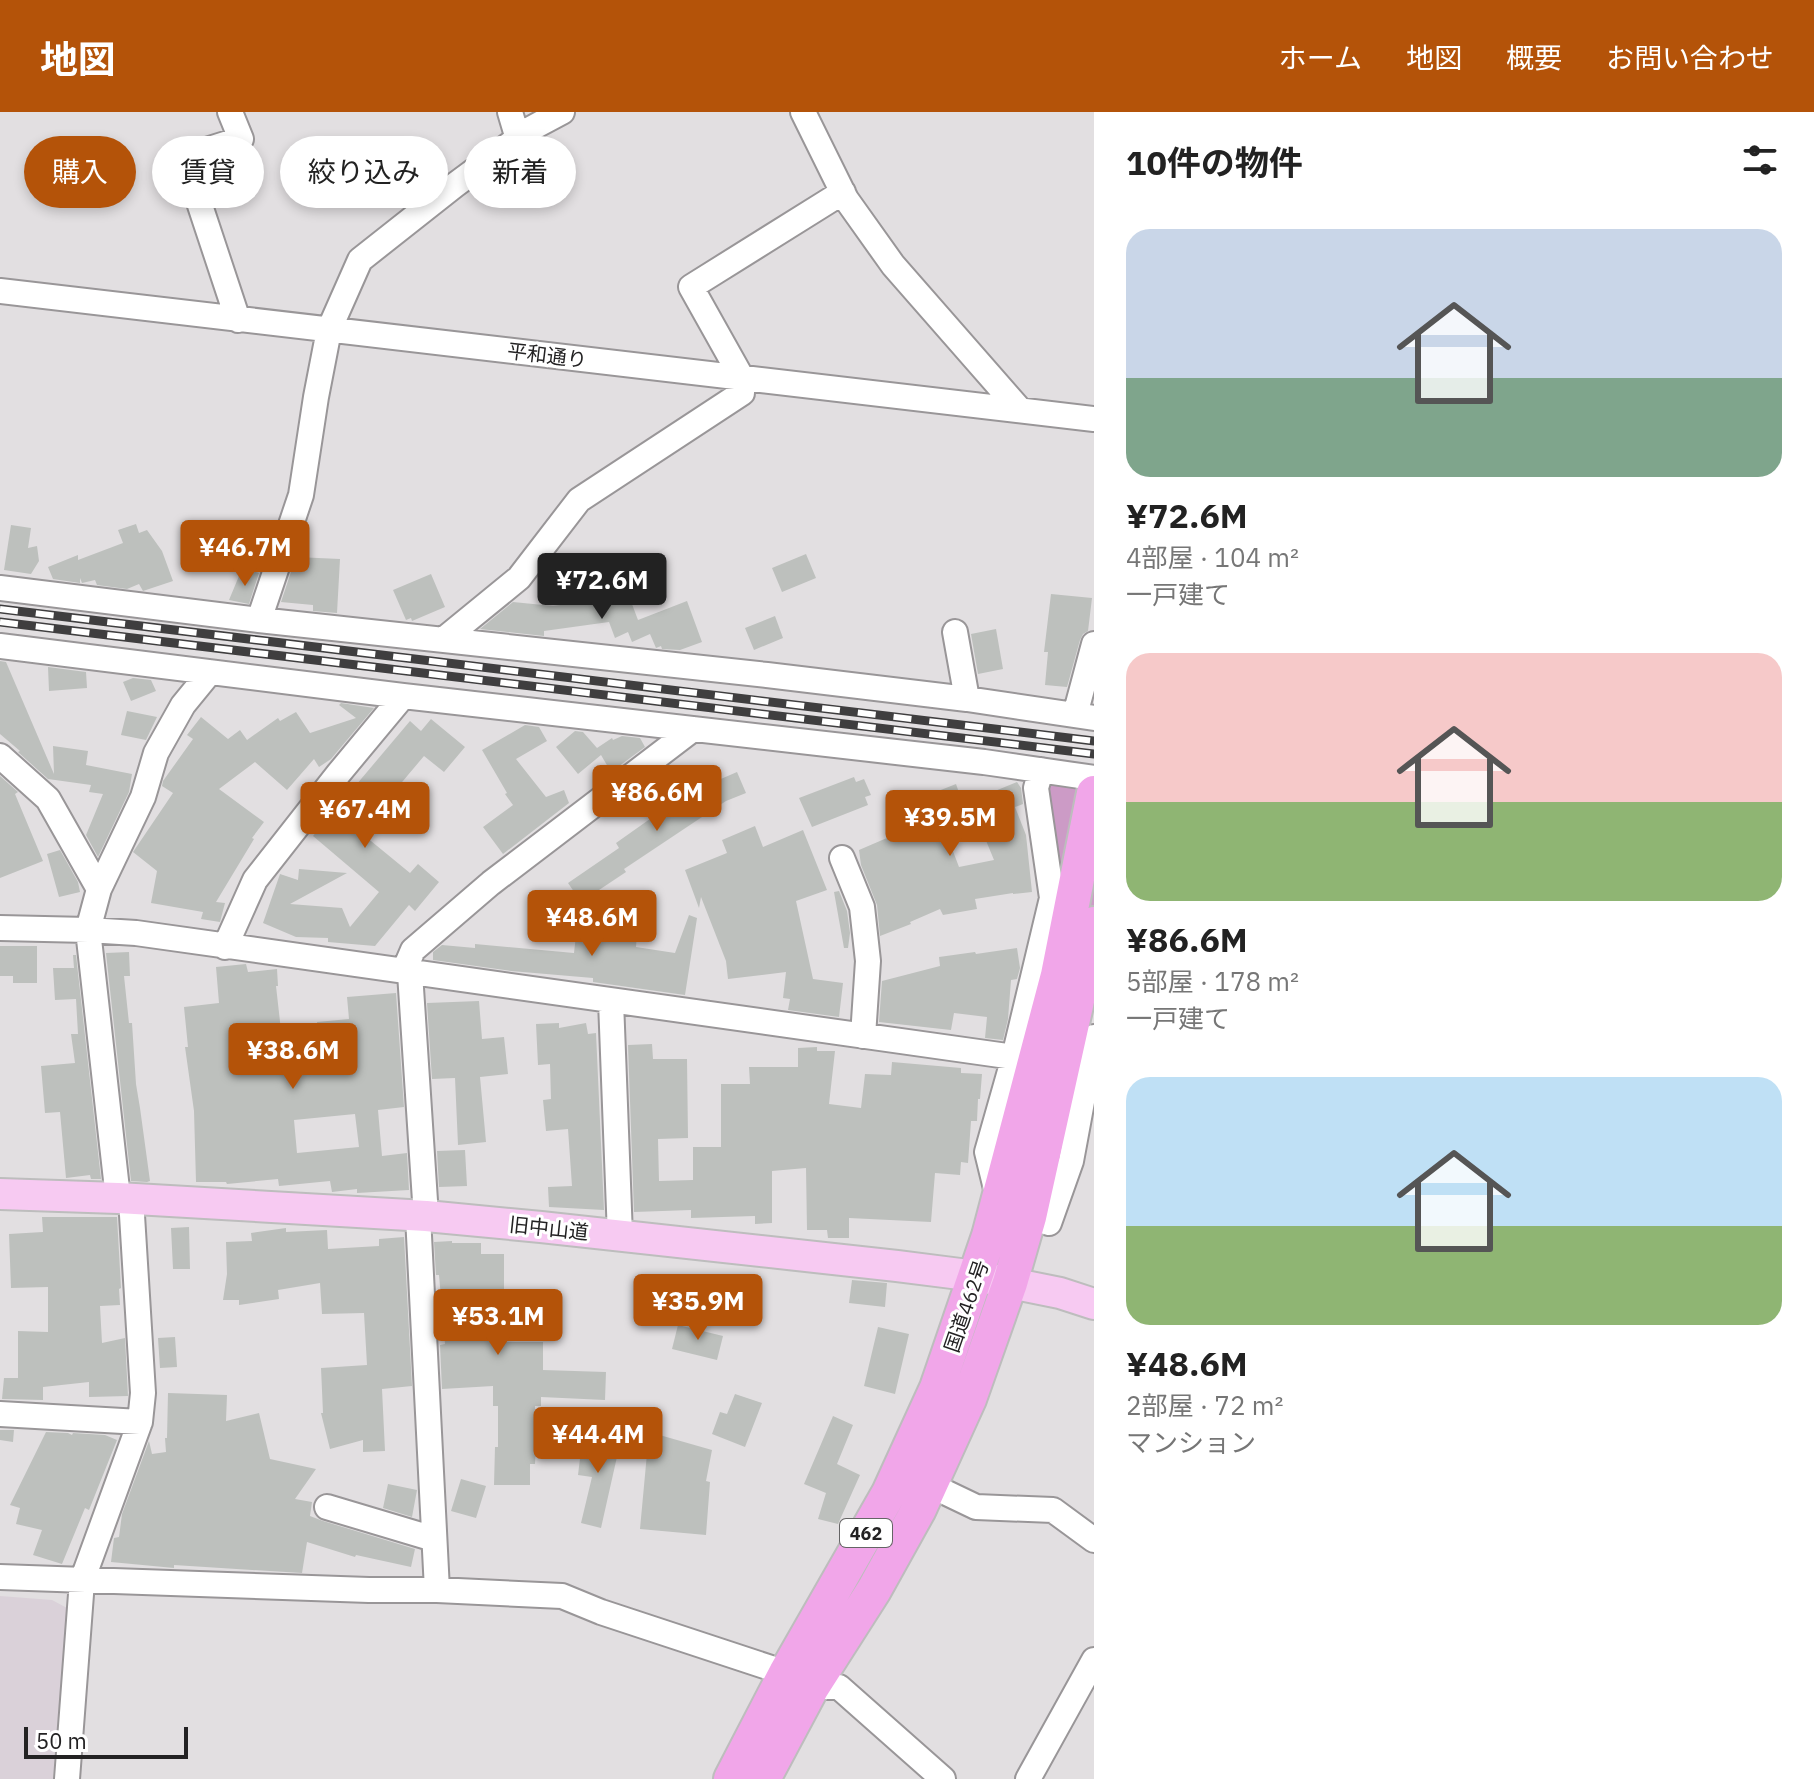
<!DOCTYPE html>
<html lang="ja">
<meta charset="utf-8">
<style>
:root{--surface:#fff;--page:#f2f2f2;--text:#222;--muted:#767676;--accent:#b45309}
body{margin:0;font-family:"IBM Plex Sans","Noto Sans JP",sans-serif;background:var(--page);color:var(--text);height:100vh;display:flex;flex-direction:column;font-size:30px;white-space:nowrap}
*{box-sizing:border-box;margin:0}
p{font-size:26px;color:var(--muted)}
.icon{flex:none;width:44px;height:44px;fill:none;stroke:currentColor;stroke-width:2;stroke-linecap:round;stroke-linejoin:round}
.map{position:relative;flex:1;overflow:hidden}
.panel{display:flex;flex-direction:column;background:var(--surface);width:720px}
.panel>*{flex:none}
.banner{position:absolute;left:24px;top:24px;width:760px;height:72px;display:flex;gap:16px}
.scale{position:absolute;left:24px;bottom:20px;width:164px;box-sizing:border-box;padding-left:8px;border:4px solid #232223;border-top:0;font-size:22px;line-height:28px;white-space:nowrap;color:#232223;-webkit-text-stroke:6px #fff;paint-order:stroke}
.price{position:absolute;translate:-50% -68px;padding:0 18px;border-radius:8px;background:var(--accent);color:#fff;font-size:26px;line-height:52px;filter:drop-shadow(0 2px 4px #0008)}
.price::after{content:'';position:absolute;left:50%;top:48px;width:24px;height:18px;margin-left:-12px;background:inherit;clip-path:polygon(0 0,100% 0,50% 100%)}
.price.current{background:#222;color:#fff}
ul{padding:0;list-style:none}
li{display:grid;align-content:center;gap:16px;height:424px;padding:0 32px}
li span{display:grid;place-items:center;height:248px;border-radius:24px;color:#555}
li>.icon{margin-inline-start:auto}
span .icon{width:144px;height:144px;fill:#fffc;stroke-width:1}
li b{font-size:34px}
h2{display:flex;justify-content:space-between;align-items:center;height:96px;padding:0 32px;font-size:34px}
.pill{padding:0 28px;border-radius:36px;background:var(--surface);box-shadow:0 4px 12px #0003;font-size:28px;line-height:72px}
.pill.current{background:var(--accent);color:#fff}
header{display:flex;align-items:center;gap:48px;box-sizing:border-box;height:112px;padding:0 40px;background:var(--accent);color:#fff}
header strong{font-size:38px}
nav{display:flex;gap:44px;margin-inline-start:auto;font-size:28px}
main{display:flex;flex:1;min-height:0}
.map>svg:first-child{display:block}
.built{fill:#dad1d9}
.green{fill:#cc9bc6}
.building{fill:#bdc0bd;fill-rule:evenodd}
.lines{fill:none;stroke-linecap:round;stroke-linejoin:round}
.minor-casing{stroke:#999698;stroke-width:28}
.major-casing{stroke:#bdbdbd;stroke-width:34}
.highway-casing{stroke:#bdbdbd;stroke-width:38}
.minor{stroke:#fff;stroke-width:24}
.major{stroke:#f7caf2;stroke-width:30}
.highway{stroke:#f1a6e9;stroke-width:34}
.rail-casing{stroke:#3f3e3f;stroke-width:9}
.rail{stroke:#fff;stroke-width:6;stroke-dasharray:18;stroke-linecap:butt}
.labels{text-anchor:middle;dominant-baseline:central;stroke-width:6;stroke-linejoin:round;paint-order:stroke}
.shield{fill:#fff;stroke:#656465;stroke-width:2}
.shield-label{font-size:18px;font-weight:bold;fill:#232223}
.street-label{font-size:20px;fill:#232223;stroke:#fff}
</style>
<header>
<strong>地図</strong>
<nav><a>ホーム</a><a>地図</a><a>概要</a><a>お問い合わせ</a></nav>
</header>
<main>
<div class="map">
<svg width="1094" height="1667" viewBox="0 0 1094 1667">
<rect width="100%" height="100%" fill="#e2dfe1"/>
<path class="built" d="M 0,1484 L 52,1488 L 67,1496 L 53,1667 L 0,1667 Z"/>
<path class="green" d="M 1050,671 L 1094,675 L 1094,847 L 1048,840 L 1042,683 Z"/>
<path class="building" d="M 136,412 L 139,421 L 147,418 L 162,439 L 173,469 L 143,479 L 139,472 L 127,477 L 97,473 L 95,468 L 82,471 L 80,466 L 80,471 L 53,467 L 48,455 L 78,443 L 78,448 L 123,431 L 118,418 Z
M 11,413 L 31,416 L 28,436 L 37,434 L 39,449 L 31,462 L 4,458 Z
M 806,442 L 816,466 L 782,480 L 772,456 Z
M 296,445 L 340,447 L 337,501 L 313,499 L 313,493 L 281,490 Z
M 248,457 L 259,461 L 249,492 L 229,488 L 239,464 L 245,466 Z
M 431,462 L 445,495 L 412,509 L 411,506 L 406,508 L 393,478 Z
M 627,479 L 638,508 L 687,489 L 702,530 L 680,538 L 662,537 L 661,534 L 656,536 L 650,522 L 632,530 L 628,520 L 615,526 L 609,510 L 544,519 L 544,524 L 480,517 L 513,490 L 553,494 L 605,487 Z
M 1051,482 L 1092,486 L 1088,519 L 1083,522 L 1080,528 L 1067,575 L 1045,573 L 1048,540 L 1044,540 Z
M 775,504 L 783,526 L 754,538 L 745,516 Z
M 996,517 L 1003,557 L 978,562 L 971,522 Z
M 0,549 L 6,550 L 54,662 L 53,634 L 88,639 L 86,653 L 132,662 L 129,680 L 98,745 L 86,723 L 103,682 L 89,680 L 91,673 L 48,667 L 18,640 L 20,639 L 0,622 Z
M 48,555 L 86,560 L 87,576 L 49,579 Z
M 133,566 L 151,568 L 156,579 L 131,589 L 123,570 Z
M 341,591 L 374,596 L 331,647 L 319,655 L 314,647 L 287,678 L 255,650 L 219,677 L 264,710 L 252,726 L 254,727 L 216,790 L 225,791 L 220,810 L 201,807 L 203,800 L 151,791 L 157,759 L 133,740 L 173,681 L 162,674 L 163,669 L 193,627 L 187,623 L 201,605 L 228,627 L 240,618 L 247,628 L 278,606 L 280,609 L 296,600 L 310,621 L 356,606 L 339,593 Z
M 127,599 L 157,605 L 146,628 L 121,623 Z
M 431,607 L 465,635 L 444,660 L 424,644 L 360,720 L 410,761 L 418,752 L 439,770 L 415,799 L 409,793 L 375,834 L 328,830 L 328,826 L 296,825 L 263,811 L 280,762 L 298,768 L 299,757 L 347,761 L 290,792 L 342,796 L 350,815 L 379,780 L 313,724 L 410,609 L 421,619 Z
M 525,613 L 539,615 L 547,629 L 516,647 L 546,685 L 564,678 L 569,691 L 503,742 L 483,715 L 513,693 L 505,682 L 507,681 L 482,638 Z
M 575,619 L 583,620 L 597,636 L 612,626 L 613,628 L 622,624 L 640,626 L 645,635 L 611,660 L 601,643 L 578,662 L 556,635 Z
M 737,660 L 746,681 L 726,689 L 624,757 L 626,760 L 581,790 L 568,771 L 619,736 L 616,731 L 698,673 L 700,676 Z
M 0,664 L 18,680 L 15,682 L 43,749 L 0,766 Z
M 854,665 L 856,670 L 864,667 L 871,683 L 865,685 L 868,693 L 812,715 L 799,686 Z
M 1017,670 L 1021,676 L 1023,692 L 1015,695 L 1026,723 L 1032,780 L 1013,782 L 1013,781 L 975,787 L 977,797 L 943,803 L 940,797 L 910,810 L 911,812 L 880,824 L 877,793 L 861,753 L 859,738 L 931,707 L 923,685 L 956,672 L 963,692 ZM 980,714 L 994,748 L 959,755 L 948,726 Z
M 755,714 L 763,735 L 803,718 L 827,778 L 796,789 L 813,867 L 843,871 L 839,905 L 788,898 L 790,887 L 783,886 L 786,860 L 728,867 L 726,849 L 701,785 L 699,796 L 685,758 L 727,741 L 722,728 Z
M 60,738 L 78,770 L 80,780 L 59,785 L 47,742 Z
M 839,779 L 847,799 L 850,821 L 848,836 L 844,836 L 834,780 Z
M 586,803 L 618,806 L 617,819 L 637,821 L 636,835 L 675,841 L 689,803 L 697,806 L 685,883 L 593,870 L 593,866 L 511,859 L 433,848 L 433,840 L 442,833 L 475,836 L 475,832 L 574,841 L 576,823 L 584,824 Z
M 0,834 L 37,834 L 37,871 L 13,871 L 13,864 L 0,864 Z
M 1017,836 L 1020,856 L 1017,867 L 1011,868 L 1008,907 L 1003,928 L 985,926 L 987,905 L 954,901 L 951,918 L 879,910 L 882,869 L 940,854 L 939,845 L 975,840 L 976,842 Z
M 129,840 L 130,864 L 124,864 L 129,911 L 132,911 L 136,972 L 140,996 L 150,1069 L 147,1070 L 131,1069 L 106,841 Z
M 73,843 L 76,843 L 101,1067 L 91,1067 L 90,1063 L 66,1066 L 60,1000 L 45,1001 L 41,954 L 75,951 L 71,922 L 78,922 L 76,887 L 55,888 L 53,856 L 74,856 Z
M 246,852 L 248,860 L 277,857 L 278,874 L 276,874 L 286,963 L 322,959 L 317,910 L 349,907 L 347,885 L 396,881 L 404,995 L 378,998 L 382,1044 L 407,1041 L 409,1078 L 357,1081 L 357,1077 L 332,1080 L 330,1069 L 279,1074 L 278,1067 L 227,1072 L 226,1070 L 196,1070 L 194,999 L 185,935 L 188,935 L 184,895 L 219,891 L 216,855 ZM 355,1002 L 359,1035 L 297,1041 L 294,1008 Z
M 479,889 L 482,927 L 504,925 L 508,962 L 480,965 L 486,1030 L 458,1033 L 455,966 L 432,967 L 427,891 Z
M 559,911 L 559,916 L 586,911 L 588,922 L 596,921 L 604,1098 L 549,1095 L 548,1075 L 572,1074 L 568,1017 L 546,1019 L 543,988 L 551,987 L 550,952 L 538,953 L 536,912 Z
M 652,932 L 653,947 L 687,947 L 688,1026 L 658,1027 L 659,1069 L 693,1068 L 693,1035 L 721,1035 L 721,972 L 750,972 L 749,955 L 798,955 L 798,936 L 817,935 L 817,939 L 835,939 L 829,992 L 861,996 L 865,962 L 891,963 L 892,950 L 961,956 L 961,961 L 982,962 L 980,987 L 978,987 L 977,1009 L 971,1009 L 968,1051 L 961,1050 L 960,1063 L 935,1061 L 931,1110 L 849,1106 L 849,1126 L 828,1126 L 827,1118 L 807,1118 L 806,1056 L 772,1059 L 772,1111 L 755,1112 L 755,1104 L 691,1106 L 691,1098 L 634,1100 L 628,933 Z
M 465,1038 L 467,1074 L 439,1075 L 437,1039 Z
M 42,1105 L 117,1105 L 121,1176 L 119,1177 L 120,1193 L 100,1194 L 102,1231 L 125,1226 L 128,1284 L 89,1285 L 89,1270 L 43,1275 L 43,1288 L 2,1287 L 4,1266 L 18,1266 L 18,1219 L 48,1220 L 48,1175 L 11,1176 L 9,1122 L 43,1120 Z
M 189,1115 L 190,1157 L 173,1157 L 171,1116 Z
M 286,1116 L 286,1120 L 327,1118 L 328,1137 L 379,1134 L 379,1127 L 404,1125 L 412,1274 L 382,1277 L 385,1339 L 363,1340 L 363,1328 L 330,1337 L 321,1301 L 323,1301 L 321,1256 L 367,1253 L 364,1201 L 322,1202 L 320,1171 L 278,1178 L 279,1187 L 239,1193 L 239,1188 L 223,1188 L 227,1162 L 226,1130 L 252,1129 L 251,1121 Z
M 452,1129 L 452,1131 L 481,1131 L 481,1142 L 504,1142 L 504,1180 L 491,1180 L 497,1230 L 543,1230 L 543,1258 L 606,1260 L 605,1288 L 541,1285 L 541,1294 L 535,1294 L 534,1335 L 536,1335 L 535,1352 L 530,1352 L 530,1373 L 494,1373 L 495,1335 L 498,1335 L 498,1294 L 493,1294 L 493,1274 L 442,1277 L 440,1233 L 445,1232 L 439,1163 L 436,1163 L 434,1130 Z
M 852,1168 L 887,1171 L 885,1195 L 849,1191 Z
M 678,1213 L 723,1224 L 717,1248 L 672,1237 Z
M 878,1215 L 909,1222 L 895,1282 L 864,1274 Z
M 175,1225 L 177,1255 L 160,1256 L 158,1226 Z
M 168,1281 L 227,1283 L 226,1309 L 259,1301 L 270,1347 L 316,1357 L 295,1387 L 312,1390 L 310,1404 L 323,1409 L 415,1437 L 411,1455 L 356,1443 L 355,1445 L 307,1430 L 302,1461 L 174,1453 L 174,1456 L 111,1450 L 114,1426 L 119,1425 L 122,1402 L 149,1329 L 152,1342 L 166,1340 L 165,1326 L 167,1326 Z
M 735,1282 L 762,1291 L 745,1335 L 712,1322 L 720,1300 L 727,1302 Z
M 833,1304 L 853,1313 L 837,1352 L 860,1363 L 838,1412 L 818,1407 L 826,1381 L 804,1372 Z
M 0,1318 L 14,1318 L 13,1330 L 0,1328 Z
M 46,1320 L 68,1321 L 72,1323 L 73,1321 L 105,1323 L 117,1328 L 89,1398 L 85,1396 L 62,1452 L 33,1443 L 42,1418 L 16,1412 L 20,1396 L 10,1393 Z
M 649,1320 L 712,1338 L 706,1369 L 710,1370 L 706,1423 L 640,1417 Z
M 583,1322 L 621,1327 L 601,1416 L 581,1411 L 592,1365 L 578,1363 Z
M 461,1367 L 486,1374 L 476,1406 L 451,1399 Z
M 388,1372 L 417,1378 L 412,1405 L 383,1396 Z"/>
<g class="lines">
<g class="minor-casing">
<path id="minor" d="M 230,0 L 241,27 L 184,45 L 238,208
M 510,0 L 518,27
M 803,0 L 846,87 L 893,153 L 1020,298
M 0,179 L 1094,307
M 0,476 L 259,508 L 767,563 L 967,587 L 1094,606
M 259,508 L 301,383 L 316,285 L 329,218 L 360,148 L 455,73 L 532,16 L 562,0
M 955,520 L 967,587
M 443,528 L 519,466 L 579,388 L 742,281 L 742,266 L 691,175 L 843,80
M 0,534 L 403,584 L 984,650 L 1094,666
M 1075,603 L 1094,532
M 0,644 L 48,687 L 99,777
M 842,746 L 862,795 L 868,849 L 863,924
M 0,816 L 88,818 L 136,821 L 1014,945
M 225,835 L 255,768 L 339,661 L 403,584
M 404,859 L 413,838 L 491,771 L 693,617
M 410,861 L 426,1104
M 611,889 L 620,1124
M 998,1085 L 987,1040 L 1014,945 L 1052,786 L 1036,676 L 1041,658
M 118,1086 L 88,818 L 99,777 L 143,685 L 156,641 L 183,593 L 210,560
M 418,1104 L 437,1478
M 1029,1105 L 1049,1111 L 1071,1049 L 1094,925
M 0,1302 L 140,1310
M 930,1373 L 976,1395 L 1053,1398 L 1094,1428
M 327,1395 L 434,1427
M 0,1465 L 369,1478 L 437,1478 L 562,1484 L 601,1500 L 786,1561
M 812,1575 L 839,1575 L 943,1667
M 67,1667 L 82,1469 L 140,1310 L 143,1281 L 131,1087
M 1028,1667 L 1094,1548"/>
</g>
<g class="major-casing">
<path id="major" d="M 0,1082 L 118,1086 L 426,1104 L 541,1115 L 897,1154 L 976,1164 L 1060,1181 L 1094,1192"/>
</g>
<g class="highway-casing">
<path id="highway" d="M 731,1667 L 786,1561 L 889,1381 L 937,1276 L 989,1124 L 1058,863 L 1094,681
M 763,1667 L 812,1575 L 874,1478 L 919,1397 L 969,1287 L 1010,1171 L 1029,1105 L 1094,812"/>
</g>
<use href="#minor" class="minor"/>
<use href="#major" class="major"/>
<use href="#highway" class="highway"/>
<g class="rail-casing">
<path id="rail" d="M 0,497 L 1094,629
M 0,510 L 1094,642"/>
</g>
<use href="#rail" class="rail"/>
</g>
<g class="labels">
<rect class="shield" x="840" y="1407" width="52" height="28" rx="6"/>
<g class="shield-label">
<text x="866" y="1421">462</text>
</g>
<g class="street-label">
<text transform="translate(547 243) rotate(7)">平和通り</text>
<text transform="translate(549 1116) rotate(6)">旧中山道</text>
<text transform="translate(966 1194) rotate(-71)">国道462号</text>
</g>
</g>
</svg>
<div class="scale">50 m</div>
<b class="price" style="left:245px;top:476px">¥46.7M</b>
<b class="price current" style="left:602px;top:509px">¥72.6M</b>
<b class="price" style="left:657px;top:721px">¥86.6M</b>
<b class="price" style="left:365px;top:738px">¥67.4M</b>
<b class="price" style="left:950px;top:746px">¥39.5M</b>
<b class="price" style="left:592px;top:846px">¥48.6M</b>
<b class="price" style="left:293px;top:979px">¥38.6M</b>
<b class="price" style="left:698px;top:1230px">¥35.9M</b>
<b class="price" style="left:498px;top:1245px">¥53.1M</b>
<b class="price" style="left:598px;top:1363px">¥44.4M</b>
<div class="banner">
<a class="pill current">購入</a>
<a class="pill">賃貸</a>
<a class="pill">絞り込み</a>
<a class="pill">新着</a>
</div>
</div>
<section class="panel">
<h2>10件の物件<svg class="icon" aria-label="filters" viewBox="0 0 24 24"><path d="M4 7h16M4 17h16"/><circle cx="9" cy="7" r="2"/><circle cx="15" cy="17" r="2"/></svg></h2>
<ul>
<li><span style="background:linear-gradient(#c9d6e8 60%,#7fa58c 0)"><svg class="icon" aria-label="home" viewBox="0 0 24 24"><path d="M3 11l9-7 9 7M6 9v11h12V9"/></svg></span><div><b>¥72.6M</b><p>4部屋 · 104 m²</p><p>一戸建て</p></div></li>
<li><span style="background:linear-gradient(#f6c9c9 60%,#8fb573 0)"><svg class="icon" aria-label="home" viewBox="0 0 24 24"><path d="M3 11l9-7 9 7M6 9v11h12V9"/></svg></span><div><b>¥86.6M</b><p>5部屋 · 178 m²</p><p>一戸建て</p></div></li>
<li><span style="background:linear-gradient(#bfe0f5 60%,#8fb573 0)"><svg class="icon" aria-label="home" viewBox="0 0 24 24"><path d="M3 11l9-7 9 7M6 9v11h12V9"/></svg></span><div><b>¥48.6M</b><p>2部屋 · 72 m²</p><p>マンション</p></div></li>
</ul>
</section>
</main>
